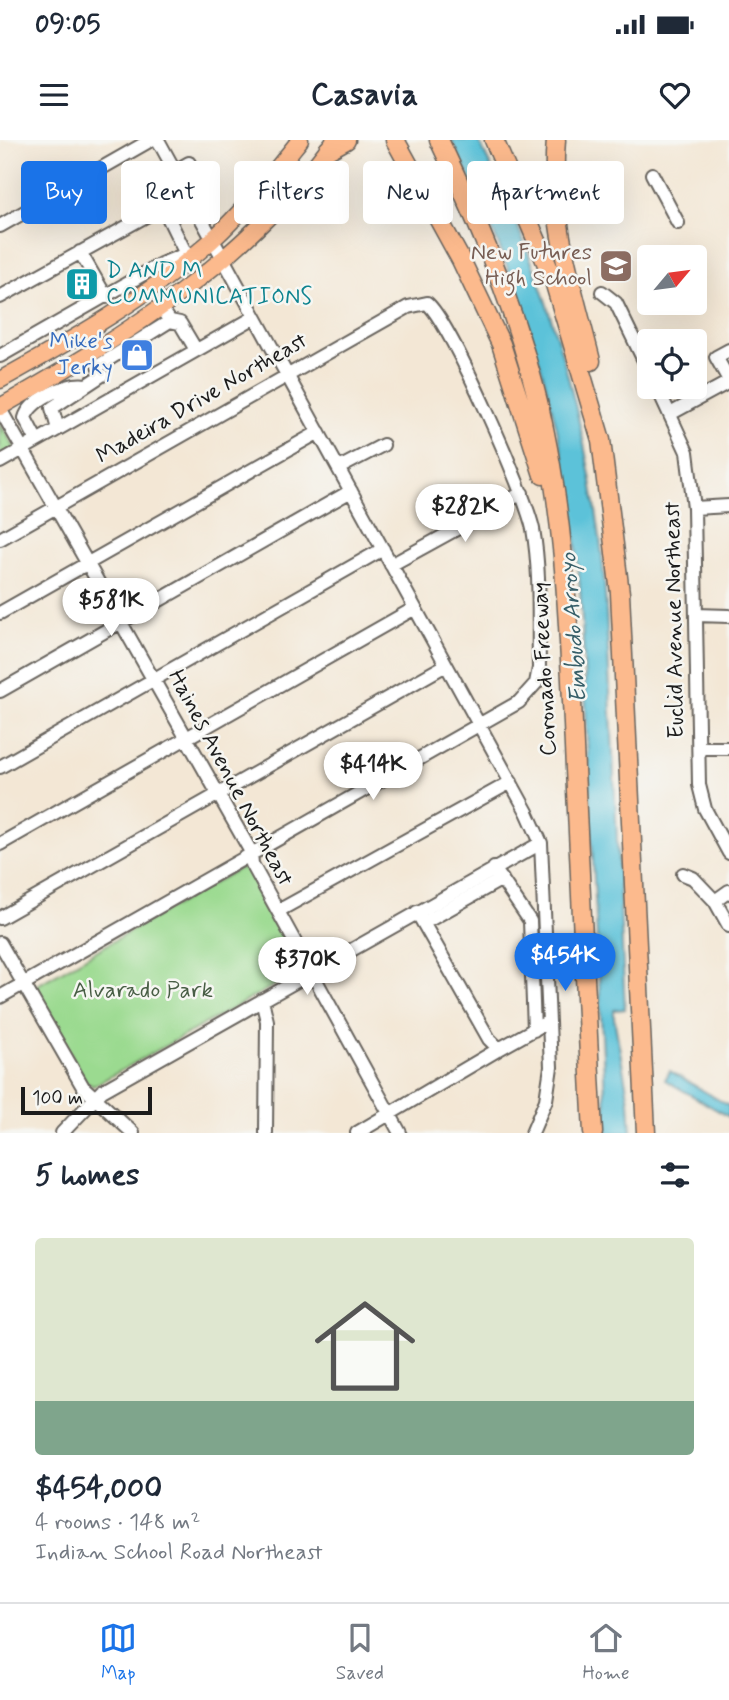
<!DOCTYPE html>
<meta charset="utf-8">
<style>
:root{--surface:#fff;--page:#f6f6f7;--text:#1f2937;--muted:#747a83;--line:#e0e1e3;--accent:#1a73e8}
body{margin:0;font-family:Mynerve,sans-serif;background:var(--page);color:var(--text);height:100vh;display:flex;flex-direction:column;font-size:26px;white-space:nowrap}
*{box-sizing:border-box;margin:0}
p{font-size:23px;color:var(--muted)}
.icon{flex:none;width:38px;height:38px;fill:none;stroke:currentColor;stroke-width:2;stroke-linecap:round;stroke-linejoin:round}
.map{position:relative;height:993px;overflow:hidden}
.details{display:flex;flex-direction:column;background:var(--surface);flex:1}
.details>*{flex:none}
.guide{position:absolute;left:21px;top:21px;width:688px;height:63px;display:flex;gap:14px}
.needle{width:46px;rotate:61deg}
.controls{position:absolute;left:637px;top:105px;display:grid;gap:14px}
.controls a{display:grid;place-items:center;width:70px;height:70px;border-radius:7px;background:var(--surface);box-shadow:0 7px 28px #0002;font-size:35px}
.scale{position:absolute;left:21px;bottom:18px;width:131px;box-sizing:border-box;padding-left:7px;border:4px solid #1c1c1c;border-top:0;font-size:19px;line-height:24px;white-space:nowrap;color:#1c1c1c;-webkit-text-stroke:5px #f6f6f2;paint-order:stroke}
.price{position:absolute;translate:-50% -60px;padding:0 16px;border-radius:24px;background:#fff;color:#222;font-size:23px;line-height:46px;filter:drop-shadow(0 2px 4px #0008)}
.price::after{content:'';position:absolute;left:50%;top:42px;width:21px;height:16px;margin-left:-10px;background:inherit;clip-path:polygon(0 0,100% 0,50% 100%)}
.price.active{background:var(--accent);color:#fff}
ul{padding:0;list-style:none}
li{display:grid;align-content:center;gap:14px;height:371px;padding:0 35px}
li span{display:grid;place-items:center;height:217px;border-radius:7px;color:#555}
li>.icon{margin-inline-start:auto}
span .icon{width:126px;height:126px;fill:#fffc;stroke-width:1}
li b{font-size:30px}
h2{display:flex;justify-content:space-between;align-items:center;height:84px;padding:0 35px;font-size:30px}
.chip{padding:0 24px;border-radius:7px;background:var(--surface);box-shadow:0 7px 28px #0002;font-size:24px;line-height:63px}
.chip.active{background:var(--accent);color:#fff}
.status{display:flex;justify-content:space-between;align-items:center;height:49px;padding:0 35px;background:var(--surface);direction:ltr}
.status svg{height:19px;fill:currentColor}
header{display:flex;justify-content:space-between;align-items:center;height:91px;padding:0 35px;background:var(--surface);font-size:32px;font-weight:800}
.tab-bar{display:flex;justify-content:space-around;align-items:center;height:98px;border-top:2px solid var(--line);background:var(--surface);font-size:19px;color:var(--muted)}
.tab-bar a{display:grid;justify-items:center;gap:4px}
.tab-bar .active{color:var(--accent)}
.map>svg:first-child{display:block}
.green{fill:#9bda90;stroke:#5c7b56;stroke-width:2}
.water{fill:#5cc2d9;stroke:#3c6f7a;stroke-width:2}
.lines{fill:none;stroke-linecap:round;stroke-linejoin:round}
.minor-casing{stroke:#67635d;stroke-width:16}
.major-casing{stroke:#67635d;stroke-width:19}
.highway-casing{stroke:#67635d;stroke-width:21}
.minor{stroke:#fff;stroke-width:12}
.major{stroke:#fcba8d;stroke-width:16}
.highway{stroke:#fcba8d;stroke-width:18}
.labels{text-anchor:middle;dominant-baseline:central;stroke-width:5;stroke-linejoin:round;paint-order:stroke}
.education-label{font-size:23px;fill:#785e54;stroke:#f6f6f2;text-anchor:end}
.culture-label{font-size:23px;fill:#0d838f;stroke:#f6f6f2;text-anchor:start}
.shop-label{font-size:23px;fill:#366cbe;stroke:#f6f6f2;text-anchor:end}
.street-label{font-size:23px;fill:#1c1c1c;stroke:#f6f6f2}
.park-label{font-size:23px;fill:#485e45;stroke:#f6f6f2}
.water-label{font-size:24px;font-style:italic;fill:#365e68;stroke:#f6f6f2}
</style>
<div class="status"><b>09:05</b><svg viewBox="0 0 49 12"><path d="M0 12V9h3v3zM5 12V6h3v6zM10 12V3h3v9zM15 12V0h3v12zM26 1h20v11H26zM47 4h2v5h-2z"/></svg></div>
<header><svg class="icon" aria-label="menu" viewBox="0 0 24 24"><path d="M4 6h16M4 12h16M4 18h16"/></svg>Casavia<svg class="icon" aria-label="heart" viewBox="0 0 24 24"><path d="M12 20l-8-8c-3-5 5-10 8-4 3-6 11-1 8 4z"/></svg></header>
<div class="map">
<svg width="729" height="993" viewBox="0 0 729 993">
<rect width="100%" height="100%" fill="#f6f6f2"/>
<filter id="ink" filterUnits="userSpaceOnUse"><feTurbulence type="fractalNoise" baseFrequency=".0143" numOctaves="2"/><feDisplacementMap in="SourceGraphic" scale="14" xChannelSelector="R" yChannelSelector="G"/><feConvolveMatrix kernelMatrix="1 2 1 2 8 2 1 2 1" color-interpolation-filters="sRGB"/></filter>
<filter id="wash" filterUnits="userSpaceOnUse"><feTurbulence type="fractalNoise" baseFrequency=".00686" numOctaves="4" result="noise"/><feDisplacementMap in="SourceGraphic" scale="28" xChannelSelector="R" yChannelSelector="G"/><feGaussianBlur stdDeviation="1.57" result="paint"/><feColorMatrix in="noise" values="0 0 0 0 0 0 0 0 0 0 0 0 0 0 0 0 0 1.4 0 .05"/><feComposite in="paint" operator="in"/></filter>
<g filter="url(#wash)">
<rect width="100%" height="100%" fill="#f3e7d5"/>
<path class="green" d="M 0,283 L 16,310 L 0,319 Z
M 240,728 L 249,731 L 297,820 L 298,828 L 293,835 L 93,946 L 86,942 L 34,847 Z"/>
<path class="water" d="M 451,0 L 478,0 C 539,119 577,245 597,377 C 606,434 607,494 610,551 C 616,657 621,763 625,869 L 614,870 L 614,878 L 629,961 L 631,993 L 607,993 C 601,870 594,747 588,623 C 584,531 583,436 568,344 C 547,224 506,109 451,0 Z
M 670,931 L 729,966 L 729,977 L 665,940 Z"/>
</g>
<g filter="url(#ink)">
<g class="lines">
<g class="minor-casing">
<path id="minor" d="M 158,0 L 527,672 L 541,703 L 551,927 L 546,960 L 532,993
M 175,31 L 189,23
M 652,34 L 678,83
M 162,65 L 186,114
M 0,86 L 151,0
M 80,112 L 106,157
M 602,152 L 616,163 L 649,231
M 0,157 L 202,45
M 170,181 L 180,183 L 196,210
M 729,210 L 716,217 L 729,240
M 0,216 L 161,124 L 186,114 L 190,119
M 98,226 L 170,181 L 161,168
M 657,247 L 687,312 L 694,368 L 699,645 L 705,669 L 729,713
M 0,269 L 251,712 L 252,724 L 400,993
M 670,274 L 729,242
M 58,289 L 52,268 L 102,235
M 37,301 L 25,278 C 30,260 68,242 86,245
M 0,322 L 255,177
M 339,328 L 383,305
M 694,368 L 729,366
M 0,399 L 408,167 L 427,163 C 451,183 526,355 533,389 C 541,434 538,483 539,528 L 536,543 L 519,562 L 0,857
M 391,425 L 522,353
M 0,473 L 319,292
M 696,475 L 729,476
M 0,551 L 351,351
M 699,608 L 729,608
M 0,627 L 383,409
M 0,704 L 415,468
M 494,728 L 530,781 L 534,890
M 683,734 L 693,738 L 715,761 L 729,751
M 715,761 L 729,786
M 278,771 L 511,642
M 417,772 L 489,899 L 499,909 L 549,881
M 0,778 L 446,525
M 424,783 L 502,739
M 0,803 L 83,947 L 133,993
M 262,860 L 267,881 L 266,993
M 62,993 L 102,951 L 541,703
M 357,993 L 499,909"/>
</g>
<g class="major-casing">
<path id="major" d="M 0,240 C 74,199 147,158 211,101 C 244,71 272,35 300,0
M 0,267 C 131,192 243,123 335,0"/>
</g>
<g class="highway-casing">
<path id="highway" d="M 395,0 L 461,120 L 501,204 L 543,335
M 439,0 C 477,80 512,160 534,246 C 567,371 569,500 575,629 C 580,750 587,872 593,993
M 494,0 L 554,141 L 601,300 L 620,453 L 646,993
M 556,0 C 549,80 572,144 591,221
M 328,10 L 346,0"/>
</g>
<use href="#minor" class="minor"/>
<use href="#major" class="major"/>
<use href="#highway" class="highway"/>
</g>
</g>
<defs>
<g id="school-square" transform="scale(1.75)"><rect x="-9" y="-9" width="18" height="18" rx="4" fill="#8d6e63" stroke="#f6f6f2"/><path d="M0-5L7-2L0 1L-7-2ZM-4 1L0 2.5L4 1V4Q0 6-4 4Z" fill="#fff"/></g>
<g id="building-square" transform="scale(1.75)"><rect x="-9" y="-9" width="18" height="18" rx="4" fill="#0f9aa8" stroke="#f6f6f2"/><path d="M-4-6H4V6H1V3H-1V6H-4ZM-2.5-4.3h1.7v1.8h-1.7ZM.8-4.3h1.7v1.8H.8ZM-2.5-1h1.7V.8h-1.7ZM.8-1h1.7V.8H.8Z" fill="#fff"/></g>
<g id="shop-square" transform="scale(1.75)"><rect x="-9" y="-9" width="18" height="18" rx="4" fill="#3f7fe0" stroke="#f6f6f2"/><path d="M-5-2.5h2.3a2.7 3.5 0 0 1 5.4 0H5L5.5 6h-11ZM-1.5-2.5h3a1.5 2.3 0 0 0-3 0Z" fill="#fff"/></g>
</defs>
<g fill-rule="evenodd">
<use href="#school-square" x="616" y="126"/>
<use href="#building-square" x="82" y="144"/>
<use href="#shop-square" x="137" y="215"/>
</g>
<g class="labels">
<g class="education-label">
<text x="592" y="113">New Futures<tspan x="592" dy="26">High School</tspan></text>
</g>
<g class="culture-label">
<text x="106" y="131">D AND M<tspan x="106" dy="26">COMMUNICATIONS</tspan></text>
</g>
<g class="shop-label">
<text x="113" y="202">Mike's<tspan x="113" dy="26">Jerky</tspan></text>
</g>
<g class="street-label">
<text transform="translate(202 259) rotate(-30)">Madeira Drive Northeast</text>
<text transform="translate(675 480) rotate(-91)">Euclid Avenue Northeast</text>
<text transform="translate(545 529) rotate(-93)">Coronado Freeway</text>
<text transform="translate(230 638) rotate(62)">Haines Avenue Northeast</text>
</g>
<g class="park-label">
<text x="143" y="851">Alvarado Park</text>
</g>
<g class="water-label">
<text transform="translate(574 488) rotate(-94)">Embudo Arroyo</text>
</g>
</g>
</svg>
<div class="controls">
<a><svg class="needle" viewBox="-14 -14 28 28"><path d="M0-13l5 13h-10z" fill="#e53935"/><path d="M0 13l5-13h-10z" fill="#747a83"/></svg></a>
<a><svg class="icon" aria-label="locate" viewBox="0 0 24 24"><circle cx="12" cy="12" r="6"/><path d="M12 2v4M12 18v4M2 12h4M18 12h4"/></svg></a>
</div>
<div class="scale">100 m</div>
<b class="price" style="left:465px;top:404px">$282K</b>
<b class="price" style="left:111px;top:498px">$581K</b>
<b class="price" style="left:373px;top:662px">$414K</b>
<b class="price active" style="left:565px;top:853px">$454K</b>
<b class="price" style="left:307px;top:857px">$370K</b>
<div class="guide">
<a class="chip active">Buy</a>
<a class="chip">Rent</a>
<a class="chip">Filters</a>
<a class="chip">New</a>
<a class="chip">Apartment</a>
</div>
</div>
<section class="details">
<h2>5 homes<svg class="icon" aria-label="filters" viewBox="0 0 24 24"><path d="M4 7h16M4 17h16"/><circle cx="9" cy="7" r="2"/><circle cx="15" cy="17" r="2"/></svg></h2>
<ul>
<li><span style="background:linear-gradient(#dfe7d0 75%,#7fa58c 0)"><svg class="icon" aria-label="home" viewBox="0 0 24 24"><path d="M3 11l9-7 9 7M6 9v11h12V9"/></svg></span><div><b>$454,000</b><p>4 rooms · 148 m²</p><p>Indian School Road Northeast</p></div></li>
</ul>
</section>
<nav class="tab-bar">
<a class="active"><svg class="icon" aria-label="map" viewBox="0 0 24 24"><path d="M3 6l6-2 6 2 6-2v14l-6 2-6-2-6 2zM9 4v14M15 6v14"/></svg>Map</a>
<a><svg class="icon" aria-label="saved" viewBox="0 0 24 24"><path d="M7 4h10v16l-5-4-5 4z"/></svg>Saved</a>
<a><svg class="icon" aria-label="home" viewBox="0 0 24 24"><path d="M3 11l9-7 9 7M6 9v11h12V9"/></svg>Home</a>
</nav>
